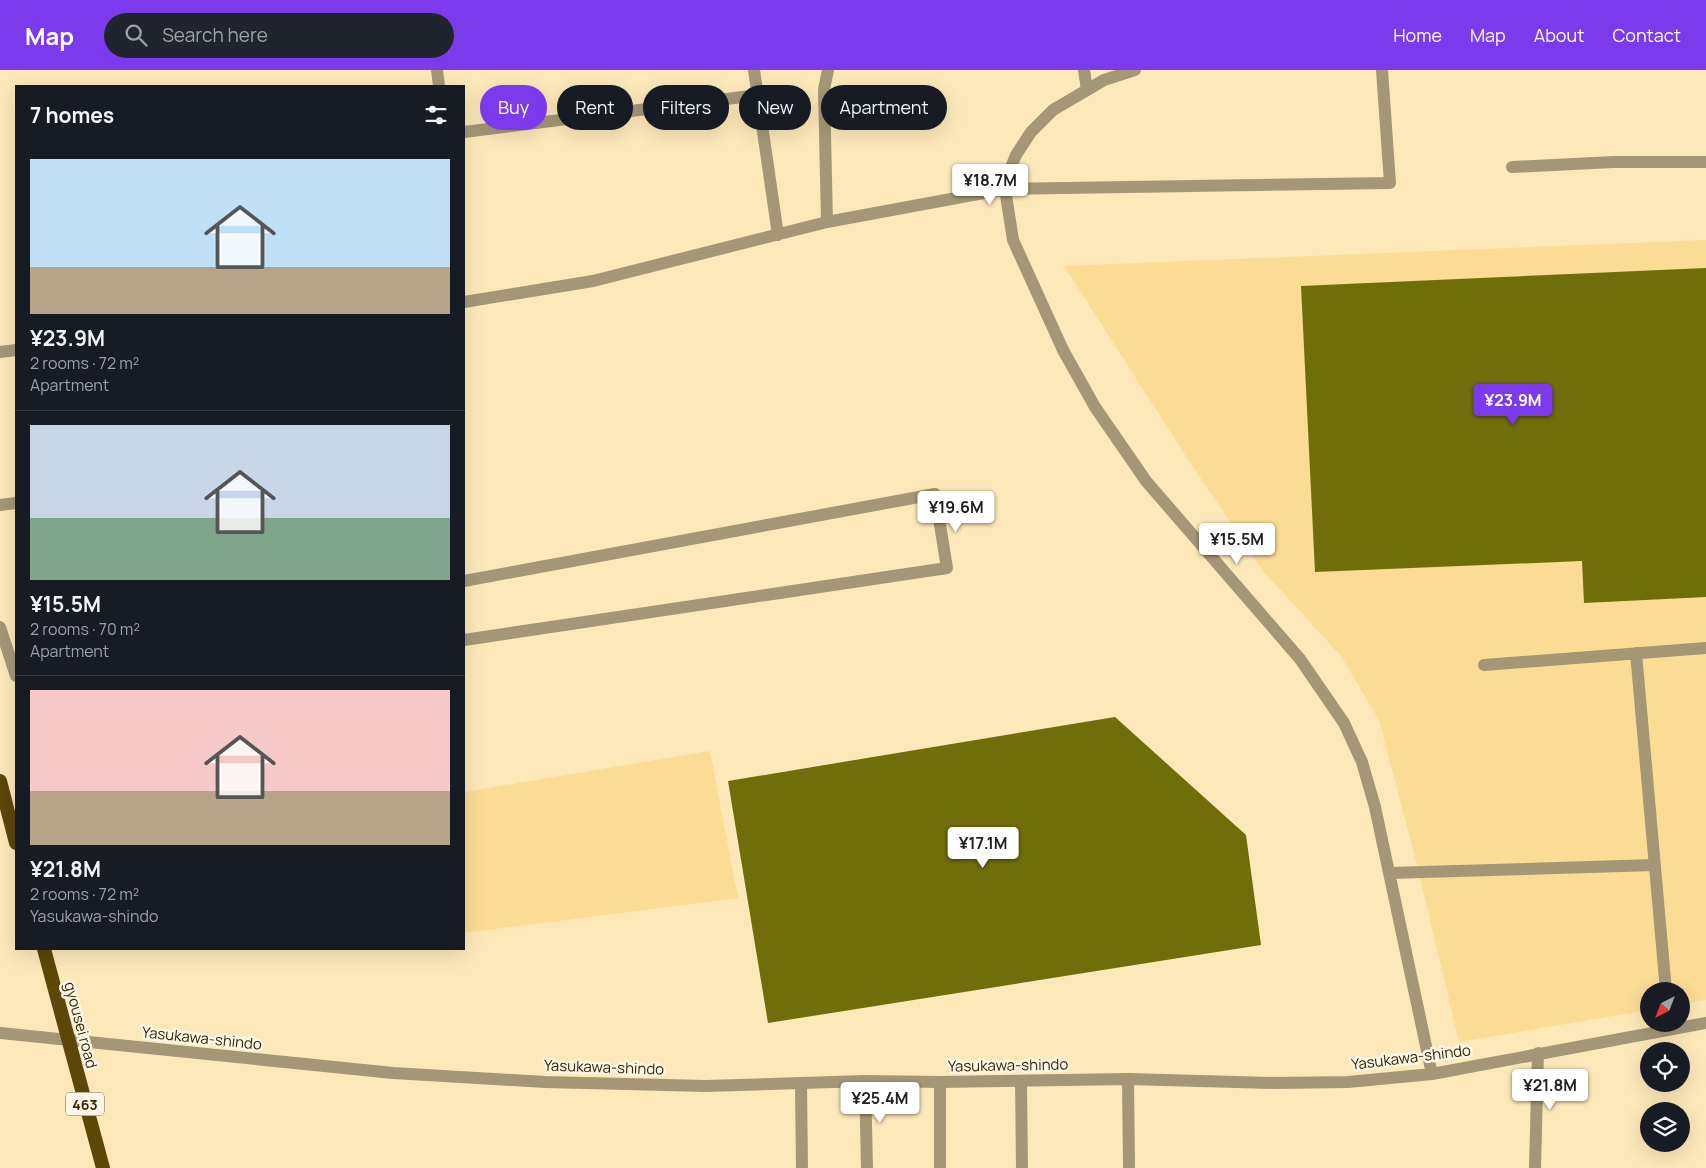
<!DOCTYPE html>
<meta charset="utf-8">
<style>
:root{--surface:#171b24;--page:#20242c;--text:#f1f3f6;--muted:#9ea1a6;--line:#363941;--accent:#7c3aed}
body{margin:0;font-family:Manrope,sans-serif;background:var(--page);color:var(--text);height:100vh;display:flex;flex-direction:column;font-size:19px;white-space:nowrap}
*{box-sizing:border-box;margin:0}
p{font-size:16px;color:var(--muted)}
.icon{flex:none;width:28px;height:28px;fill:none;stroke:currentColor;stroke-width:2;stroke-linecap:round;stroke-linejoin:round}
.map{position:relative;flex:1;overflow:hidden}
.sheet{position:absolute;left:15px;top:15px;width:450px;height:865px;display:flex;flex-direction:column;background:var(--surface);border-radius:0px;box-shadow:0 5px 20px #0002}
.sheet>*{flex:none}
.top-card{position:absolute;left:480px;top:15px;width:475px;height:45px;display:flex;gap:10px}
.needle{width:32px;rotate:222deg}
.controls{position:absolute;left:1640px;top:912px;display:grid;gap:10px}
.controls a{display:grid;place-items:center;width:50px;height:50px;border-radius:50%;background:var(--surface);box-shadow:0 5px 20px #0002;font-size:25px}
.price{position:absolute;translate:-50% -42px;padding:0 11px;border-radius:5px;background:#fff;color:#222;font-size:16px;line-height:32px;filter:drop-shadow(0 1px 2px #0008)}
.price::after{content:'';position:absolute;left:50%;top:30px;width:15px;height:11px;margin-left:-8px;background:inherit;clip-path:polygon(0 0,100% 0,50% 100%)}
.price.current{background:var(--accent);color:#fff}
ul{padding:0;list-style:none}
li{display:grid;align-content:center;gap:10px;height:265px;padding:0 15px}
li+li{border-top:1px solid var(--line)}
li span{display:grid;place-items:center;height:155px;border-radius:0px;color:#555}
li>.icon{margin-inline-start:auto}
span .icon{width:90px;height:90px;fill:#fffc;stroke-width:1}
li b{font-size:21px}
h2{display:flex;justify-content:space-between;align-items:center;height:60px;padding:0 15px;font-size:21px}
.chip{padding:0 18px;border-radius:22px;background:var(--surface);box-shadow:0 5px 20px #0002;font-size:18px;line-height:45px}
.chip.current{background:var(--accent);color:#fff}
header{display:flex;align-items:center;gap:30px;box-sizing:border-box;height:70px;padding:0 25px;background:var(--accent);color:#fff}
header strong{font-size:24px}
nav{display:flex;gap:28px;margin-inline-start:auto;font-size:18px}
.search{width:350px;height:45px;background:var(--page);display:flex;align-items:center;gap:12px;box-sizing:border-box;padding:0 18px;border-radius:28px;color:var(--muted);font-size:19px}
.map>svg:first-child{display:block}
.built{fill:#fadc95}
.building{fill:#706d0b}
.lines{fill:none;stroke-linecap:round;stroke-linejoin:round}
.service{stroke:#a59776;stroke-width:12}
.minor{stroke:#a59776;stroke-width:12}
.tertiary{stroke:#a59776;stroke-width:12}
.trunk{stroke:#5c4608;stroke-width:14}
.labels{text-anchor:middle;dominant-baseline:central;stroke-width:5;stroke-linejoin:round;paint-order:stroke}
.shield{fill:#fef7e7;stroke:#716547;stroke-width:1}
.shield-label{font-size:14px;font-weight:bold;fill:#342703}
.street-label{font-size:15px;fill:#342703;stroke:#fef7e7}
</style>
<header>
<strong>Map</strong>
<div class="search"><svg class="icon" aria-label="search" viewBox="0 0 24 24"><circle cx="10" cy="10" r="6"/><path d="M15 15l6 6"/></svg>Search here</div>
<nav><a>Home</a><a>Map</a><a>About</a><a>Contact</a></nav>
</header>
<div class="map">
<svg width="1706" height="1098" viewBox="0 0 1706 1098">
<rect width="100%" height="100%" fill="#fde8b9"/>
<path class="built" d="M 1706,170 L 1706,930 L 1681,934 L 1681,921 L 1649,921 L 1649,940 L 1459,972 L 1416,791 L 1379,650 L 1341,586 L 1264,502 L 1189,391 L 1064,196 Z
M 710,681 L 738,828 L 464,863 L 464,722 Z"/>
<path class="building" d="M 1706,198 L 1706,527 L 1584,533 L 1582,491 L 1315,502 L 1301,216 Z
M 1115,647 L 1246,765 L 1261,875 L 768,953 L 728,711 Z"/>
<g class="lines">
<path class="service" d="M 1512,97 L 1613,92 L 1706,92
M 1636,583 L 1666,921
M 1484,595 L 1706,578
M 1390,803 L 1655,795
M 1128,1009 L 1129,1098
M 1021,1011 L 1022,1098
M 801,1014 L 802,1098"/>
<path class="minor" d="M 437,0 L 439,16
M 754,0 L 778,165
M 1084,0 L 1087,20
M 464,62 L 758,25
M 827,152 L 824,19 L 828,0
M 464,232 L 593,211 L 827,152 L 1005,119 L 1390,113 L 1382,0
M 0,282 L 16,280
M 0,435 L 16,433
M 464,511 L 935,424 L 947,498 L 464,570
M 0,557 L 16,606
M 865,1011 L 867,1098
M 940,1012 L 940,1098
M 1535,1098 L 1538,983"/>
<path class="tertiary" d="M 1135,0 L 1104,10 L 1053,40 L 1031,62 L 1016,85 L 1007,107 L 1005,119 L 1013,170 L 1063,280 L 1095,337 L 1146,411 L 1300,589 L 1344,653 L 1362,692 L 1375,737 L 1432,1004
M 0,963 L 393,1003 L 545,1012 L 706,1016 L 865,1011 L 940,1012 L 1128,1009 L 1275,1013 L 1348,1012 L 1432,1004 L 1706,953"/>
<path class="trunk" d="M 0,711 L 16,773
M 44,879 L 103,1098"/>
</g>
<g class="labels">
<rect class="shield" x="66" y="1022.5" width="38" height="23" rx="4"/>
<g class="shield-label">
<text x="85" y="1034">463</text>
</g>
<g class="street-label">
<text transform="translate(81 955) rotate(75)">gyousei road</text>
<text transform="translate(202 968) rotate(6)">Yasukawa-shindo</text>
<text transform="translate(1411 987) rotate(-7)">Yasukawa-shindo</text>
<text transform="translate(1008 995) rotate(-1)">Yasukawa-shindo</text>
<text transform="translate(604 997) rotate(2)">Yasukawa-shindo</text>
</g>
</g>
</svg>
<div class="controls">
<a><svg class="needle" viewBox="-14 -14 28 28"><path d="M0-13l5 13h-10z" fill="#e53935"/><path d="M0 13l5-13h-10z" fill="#9ea1a6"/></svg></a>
<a><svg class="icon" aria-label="locate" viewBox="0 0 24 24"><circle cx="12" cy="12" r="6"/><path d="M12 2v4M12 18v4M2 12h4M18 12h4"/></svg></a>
<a><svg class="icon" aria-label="layers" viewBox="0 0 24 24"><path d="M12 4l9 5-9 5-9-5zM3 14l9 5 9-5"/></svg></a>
</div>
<b class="price" style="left:990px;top:136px">¥18.7M</b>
<b class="price current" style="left:1513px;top:356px">¥23.9M</b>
<b class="price" style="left:956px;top:463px">¥19.6M</b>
<b class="price" style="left:1237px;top:495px">¥15.5M</b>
<b class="price" style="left:983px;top:799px">¥17.1M</b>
<b class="price" style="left:1550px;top:1041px">¥21.8M</b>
<b class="price" style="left:880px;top:1054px">¥25.4M</b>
<div class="top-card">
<a class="chip current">Buy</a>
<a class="chip">Rent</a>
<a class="chip">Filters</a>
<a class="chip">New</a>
<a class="chip">Apartment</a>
</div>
<section class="sheet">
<h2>7 homes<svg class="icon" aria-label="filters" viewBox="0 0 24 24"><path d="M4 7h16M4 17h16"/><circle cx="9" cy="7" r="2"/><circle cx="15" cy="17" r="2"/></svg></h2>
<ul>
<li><span style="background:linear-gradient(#bfe0f5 70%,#b9a48a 0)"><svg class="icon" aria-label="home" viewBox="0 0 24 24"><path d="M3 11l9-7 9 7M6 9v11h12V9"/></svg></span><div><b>¥23.9M</b><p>2 rooms · 72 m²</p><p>Apartment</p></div></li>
<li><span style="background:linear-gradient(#c9d6e8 60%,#7fa58c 0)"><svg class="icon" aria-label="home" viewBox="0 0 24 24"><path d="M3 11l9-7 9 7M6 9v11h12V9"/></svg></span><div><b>¥15.5M</b><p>2 rooms · 70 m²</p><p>Apartment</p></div></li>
<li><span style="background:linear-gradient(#f6c9c9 65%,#b9a48a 0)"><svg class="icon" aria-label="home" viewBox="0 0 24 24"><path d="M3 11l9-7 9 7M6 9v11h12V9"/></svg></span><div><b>¥21.8M</b><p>2 rooms · 72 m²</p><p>Yasukawa-shindo</p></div></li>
</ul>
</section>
</div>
